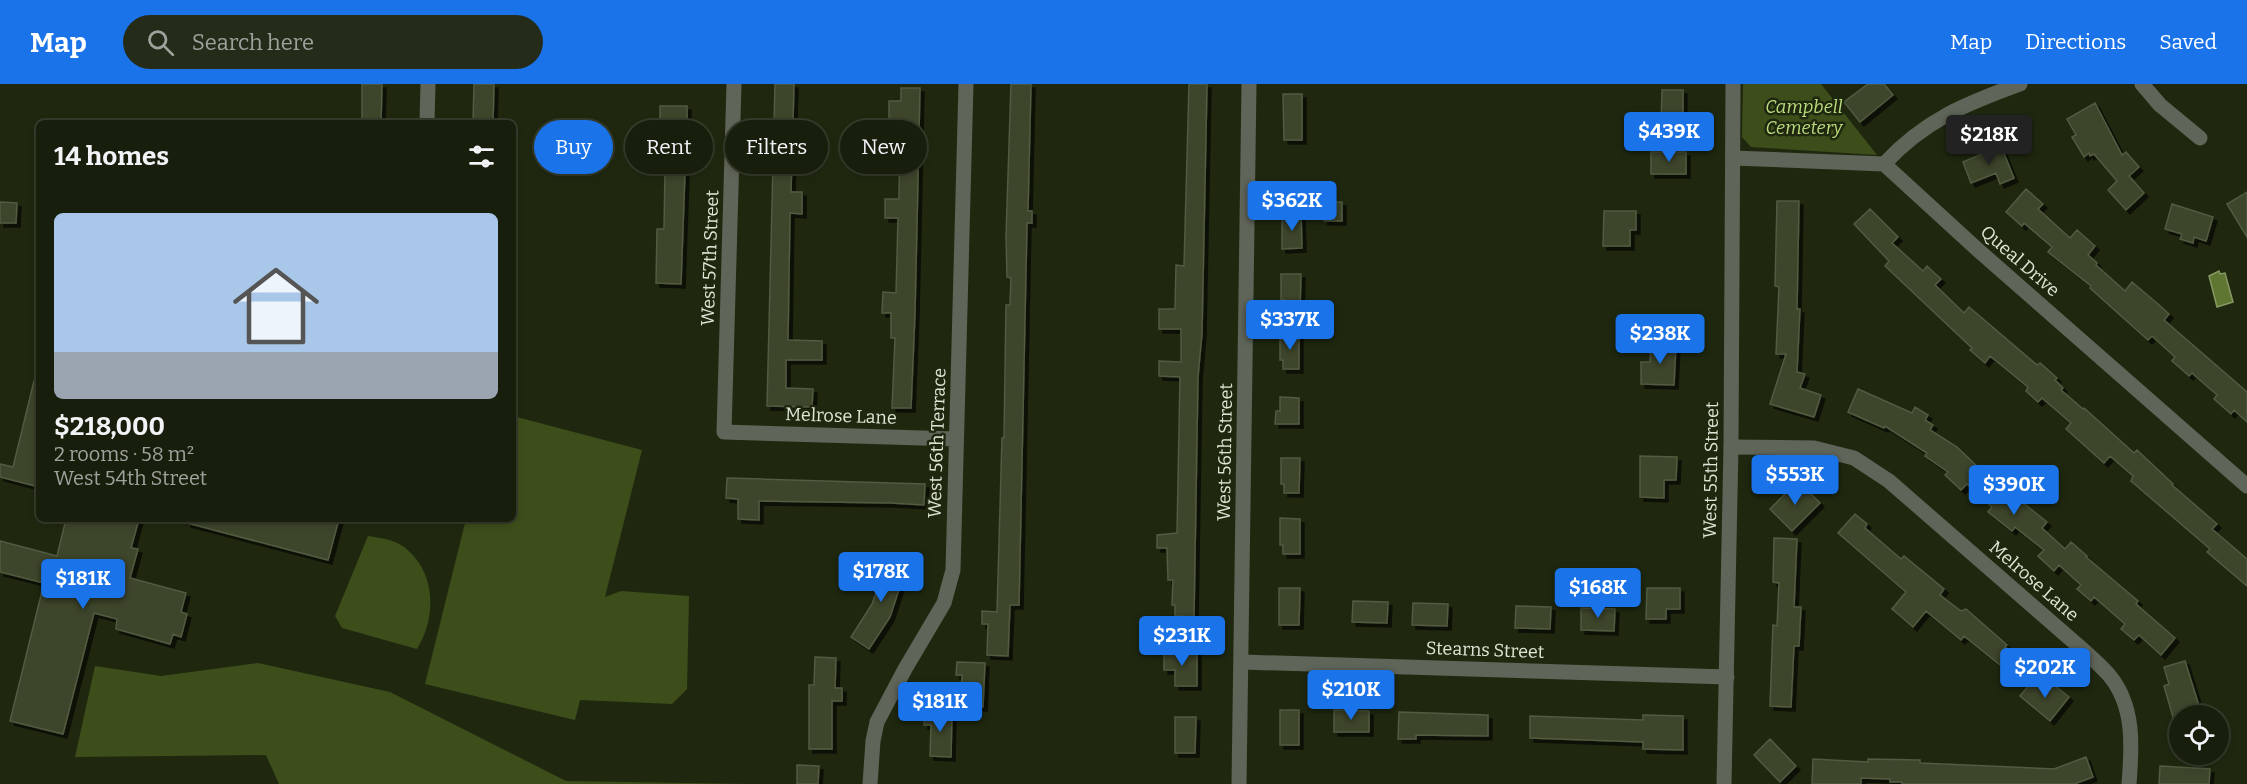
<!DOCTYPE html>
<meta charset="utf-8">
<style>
:root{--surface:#171e0b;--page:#242b19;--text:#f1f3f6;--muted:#9ea29d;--line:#363c2c;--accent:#1a73e8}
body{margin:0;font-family:Bitter,serif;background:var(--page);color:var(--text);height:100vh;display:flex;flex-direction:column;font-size:22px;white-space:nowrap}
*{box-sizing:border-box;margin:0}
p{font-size:20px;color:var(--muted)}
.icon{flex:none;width:33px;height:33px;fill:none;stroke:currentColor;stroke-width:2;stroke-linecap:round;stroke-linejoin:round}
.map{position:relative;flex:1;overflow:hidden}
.sheet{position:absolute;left:36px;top:36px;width:480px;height:402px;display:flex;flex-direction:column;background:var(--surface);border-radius:9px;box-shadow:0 3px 9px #0003,0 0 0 2px var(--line)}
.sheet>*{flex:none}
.guide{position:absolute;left:534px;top:36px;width:570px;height:54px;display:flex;gap:12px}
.controls{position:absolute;left:2169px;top:621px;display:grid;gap:12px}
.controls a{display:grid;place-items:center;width:60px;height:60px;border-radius:50%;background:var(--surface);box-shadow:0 3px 9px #0003,0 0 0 2px var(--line);font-size:30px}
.price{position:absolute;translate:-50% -51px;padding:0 14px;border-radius:6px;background:var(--accent);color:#fff;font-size:20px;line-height:39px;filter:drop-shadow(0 2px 3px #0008)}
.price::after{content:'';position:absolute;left:50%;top:36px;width:18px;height:14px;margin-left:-9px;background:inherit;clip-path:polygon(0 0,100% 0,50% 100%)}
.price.current{background:#222;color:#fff}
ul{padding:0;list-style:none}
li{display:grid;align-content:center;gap:12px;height:318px;padding:0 18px}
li+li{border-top:2px solid var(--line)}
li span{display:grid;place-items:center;height:186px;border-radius:9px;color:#555}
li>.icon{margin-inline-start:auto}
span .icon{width:108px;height:108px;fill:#fffc;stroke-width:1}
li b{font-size:26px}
h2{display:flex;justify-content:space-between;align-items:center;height:72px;padding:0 18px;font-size:26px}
.tag{padding:0 21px;border-radius:27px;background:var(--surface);box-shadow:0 3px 9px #0003,0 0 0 2px var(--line);font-size:21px;line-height:54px}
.tag.current{background:var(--accent);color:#fff}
header{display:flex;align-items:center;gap:36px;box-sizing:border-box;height:84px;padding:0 30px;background:var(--accent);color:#fff}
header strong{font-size:28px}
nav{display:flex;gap:33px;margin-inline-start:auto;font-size:21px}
.search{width:420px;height:54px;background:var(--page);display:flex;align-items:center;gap:15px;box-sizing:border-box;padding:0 21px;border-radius:33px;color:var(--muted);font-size:22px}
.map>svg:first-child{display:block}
.green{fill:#3d4e1b}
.water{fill:#5f7633;stroke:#869864;stroke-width:1.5}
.building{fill:#3c452c;stroke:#515b40;stroke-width:1.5;filter:url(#shadow)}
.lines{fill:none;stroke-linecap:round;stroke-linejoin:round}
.minor{stroke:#606559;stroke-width:15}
.tertiary{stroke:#606559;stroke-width:15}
.labels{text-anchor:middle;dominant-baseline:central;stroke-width:5;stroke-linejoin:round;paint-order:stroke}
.park-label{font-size:18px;font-style:italic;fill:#badc7d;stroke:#1f280f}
.street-label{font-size:18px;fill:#e0e6d7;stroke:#1f280f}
</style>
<header>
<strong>Map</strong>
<div class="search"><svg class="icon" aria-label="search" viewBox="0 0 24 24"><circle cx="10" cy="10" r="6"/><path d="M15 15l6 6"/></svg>Search here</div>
<nav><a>Map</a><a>Directions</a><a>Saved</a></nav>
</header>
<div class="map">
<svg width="2247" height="700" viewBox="0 0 2247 700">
<defs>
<filter id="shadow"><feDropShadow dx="4" dy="4" stdDeviation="0" flood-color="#0009"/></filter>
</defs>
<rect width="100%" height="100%" fill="#1f280f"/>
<path class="green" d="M 1743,0 L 1821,0 L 1877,71 L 1751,63 L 1742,53 Z
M 513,332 L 642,366 L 605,513 L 621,507 L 689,512 L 687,605 L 672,620 L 580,616 L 575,636 L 425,600 L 466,435 L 513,435 Z
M 368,452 C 380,454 393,455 404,463 C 436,487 437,533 417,565 L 342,544 L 335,532 Z
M 258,579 L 390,608 L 566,697 L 747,700 L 279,700 L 266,671 L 75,673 L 95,582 L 161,592 Z"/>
<path class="water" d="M 2219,187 L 2220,190 L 2225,189 L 2233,218 L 2217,223 L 2209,192 Z"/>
<path class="building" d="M 362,0 L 382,0 L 381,39 L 362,39 Z
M 474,0 L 494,0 L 493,39 L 473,39 Z
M 775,0 L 794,0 L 791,108 L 802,108 L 802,130 L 790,129 L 788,256 L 822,257 L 822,276 L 786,276 L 786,304 L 813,305 L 812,323 L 767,322 Z
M 1011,0 L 1031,0 L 1028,127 L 1032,127 L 1032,139 L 1027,139 L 1019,521 L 1010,521 L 1008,572 L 987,571 L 988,540 L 982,540 L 982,527 L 997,528 L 1002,354 L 1004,354 L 1006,221 L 1010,221 L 1011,194 L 1007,193 L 1006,152 Z
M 1189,0 L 1207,0 L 1202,249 L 1198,293 L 1194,533 L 1175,532 L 1175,521 L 1172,521 L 1173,496 L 1168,496 L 1167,464 L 1157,464 L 1157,451 L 1177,449 L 1180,293 L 1159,292 L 1159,277 L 1181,278 L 1181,245 L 1159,245 L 1159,225 L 1175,225 L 1176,181 L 1184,182 Z
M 1868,0 L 1884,0 L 1893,11 L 1860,38 L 1844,18 Z
M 901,4 L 920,4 L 915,229 L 911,324 L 892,324 L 895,254 L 891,254 L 891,229 L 882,229 L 883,208 L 896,209 L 898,134 L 885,134 L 885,115 L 899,115 L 900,37 L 889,36 L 889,17 L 901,17 Z
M 1662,6 L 1683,6 L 1683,44 L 1661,43 Z
M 1283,10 L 1302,10 L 1302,56 L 1284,56 Z
M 2095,19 L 2122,71 L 2126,68 L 2139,83 L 2129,92 L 2144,109 L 2126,126 L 2108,106 L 2117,97 L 2094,70 L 2090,72 L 2089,69 L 2084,73 L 2072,53 L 2076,51 L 2067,35 Z
M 660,22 L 687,22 L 687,62 L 665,61 L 665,38 L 660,38 Z
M 2001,62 L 2014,94 L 2000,100 L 1996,89 L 1971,99 L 1963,78 Z
M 1651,68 L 1686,68 L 1686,90 L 1651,90 Z
M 665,87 L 685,88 L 681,200 L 656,199 L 657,145 L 664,145 Z
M 2026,105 L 2043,120 L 2038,125 L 2070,154 L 2077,146 L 2095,162 L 2088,171 L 2097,179 L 2096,181 L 2125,207 L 2132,198 L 2158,220 L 2169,230 L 2164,236 L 2247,308 L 2247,338 L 2234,326 L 2231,330 L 2214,315 L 2217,311 L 2192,289 L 2189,292 L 2172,277 L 2175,273 L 2152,252 L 2148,256 L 2090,204 L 2091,202 L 2048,168 L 2052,163 L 2024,139 L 2022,142 L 2006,128 Z
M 2247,108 L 2247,153 L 2227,120 Z
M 1777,117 L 1799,117 L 1797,225 L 1800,225 L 1797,288 L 1805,290 L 1800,304 L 1821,311 L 1814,333 L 1770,320 L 1786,270 L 1776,270 L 1779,203 L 1775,202 Z
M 0,118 L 17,119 L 16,139 L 0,139 Z
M 1324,118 L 1342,118 L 1342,137 L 1324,137 Z
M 2172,120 L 2213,133 L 2206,157 L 2194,153 L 2193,159 L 2180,155 L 2182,150 L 2165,145 Z
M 1870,125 L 1898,153 L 1892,159 L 1923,187 L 1927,182 L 1941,195 L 1935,201 L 1964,229 L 1969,223 L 2037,281 L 2040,279 L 2057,294 L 2055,296 L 2063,304 L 2061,306 L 2083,325 L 2084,324 L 2134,369 L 2137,366 L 2173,400 L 2172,401 L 2217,440 L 2212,445 L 2247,475 L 2247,502 L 2207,468 L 2210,465 L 2131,397 L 2133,392 L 2110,372 L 2104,379 L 2066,345 L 2071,339 L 2042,314 L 2038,318 L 2026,307 L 2028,303 L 1990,272 L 1985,279 L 1970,266 L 1972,264 L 1885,182 L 1889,177 L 1854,140 Z
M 1604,127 L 1636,127 L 1636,146 L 1630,146 L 1630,162 L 1603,162 Z
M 1301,130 L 1302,164 L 1282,165 L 1282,131 Z
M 1281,190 L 1301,190 L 1300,225 L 1285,225 L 1285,216 L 1281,216 Z
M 1280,250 L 1299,250 L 1299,285 L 1283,285 L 1283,276 L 1280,276 Z
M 1651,259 L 1676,260 L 1674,301 L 1641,300 L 1641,278 L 1650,278 Z
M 34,297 L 39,297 L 39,403 L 0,393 L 0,380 L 13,383 Z
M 1858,305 L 1912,329 L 1915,323 L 1928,331 L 1925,336 L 1933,341 L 1930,346 L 1957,363 L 2004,408 L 2006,405 L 2047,438 L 2042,444 L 2065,465 L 2071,458 L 2087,472 L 2086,473 L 2138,517 L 2136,520 L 2175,554 L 2161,571 L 2139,551 L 2134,556 L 2121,545 L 2125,540 L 2094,513 L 2091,517 L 2077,505 L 2081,501 L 2059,481 L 2054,487 L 2038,472 L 2044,466 L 2015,443 L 2012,447 L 1988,428 L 1992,423 L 1967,400 L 1961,406 L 1945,391 L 1948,388 L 1925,372 L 1927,369 L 1885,342 L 1884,344 L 1848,328 Z
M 1280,313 L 1299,314 L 1299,340 L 1275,340 L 1276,327 L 1280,327 Z
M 1640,372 L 1677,373 L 1676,396 L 1664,396 L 1664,414 L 1640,413 Z
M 1281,374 L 1300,374 L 1299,409 L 1284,409 L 1284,400 L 1281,400 Z
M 727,394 L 925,400 L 924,421 L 891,419 L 759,417 L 759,436 L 738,435 L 738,415 L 726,414 Z
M 1798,397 L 1820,419 L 1792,447 L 1770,425 Z
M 1855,430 L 1867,440 L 1865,444 L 1901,475 L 1904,472 L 1944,505 L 1940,511 L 1961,527 L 1966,525 L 2007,561 L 2005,563 L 2016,572 L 2005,585 L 1964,552 L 1961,556 L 1926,527 L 1913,543 L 1892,525 L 1906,508 L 1838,449 Z
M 1280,434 L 1300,435 L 1300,470 L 1283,470 L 1283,461 L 1280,461 Z
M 66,435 L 139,435 L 131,464 L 138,465 L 130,494 L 186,509 L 181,528 L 187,530 L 181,553 L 173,550 L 170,560 L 116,545 L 117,535 L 94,529 L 63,650 L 10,637 L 44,499 L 0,488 L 0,457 L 57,472 Z
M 188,435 L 339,435 L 328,476 L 187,439 Z
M 1774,454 L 1797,455 L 1794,523 L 1801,523 L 1799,562 L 1794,562 L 1791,623 L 1770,622 L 1773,541 L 1777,542 L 1779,499 L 1773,498 Z
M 885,474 L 907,481 L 890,533 L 869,565 L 851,553 L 872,520 L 882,492 L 879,491 Z
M 1279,504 L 1300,504 L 1299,541 L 1279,541 Z
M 1647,504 L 1680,504 L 1680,525 L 1666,525 L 1666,535 L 1646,535 Z
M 1353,517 L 1388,518 L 1387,539 L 1352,538 Z
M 1413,519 L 1448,520 L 1447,542 L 1412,541 Z
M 1516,522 L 1551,523 L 1550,545 L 1515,544 Z
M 1581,524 L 1615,525 L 1614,547 L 1581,546 Z
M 1164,567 L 1197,567 L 1197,602 L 1175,602 L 1175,586 L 1164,586 Z
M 815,573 L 836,574 L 835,604 L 842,604 L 842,617 L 832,617 L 832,665 L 809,665 L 809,601 L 814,601 Z
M 2185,577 L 2200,625 L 2173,633 L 2164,602 L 2169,600 L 2164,583 Z
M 957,578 L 985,579 L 983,623 L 961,622 L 962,591 L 956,591 Z
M 2035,594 L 2050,606 L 2054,601 L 2069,613 L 2050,637 L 2020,612 Z
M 1280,626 L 1299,626 L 1299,661 L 1280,661 Z
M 1334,626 L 1369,627 L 1369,648 L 1334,648 Z
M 925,628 L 952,629 L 951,673 L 930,672 L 931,641 L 924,641 Z
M 1399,628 L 1488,631 L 1488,652 L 1416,651 L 1416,655 L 1398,655 Z
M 1643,631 L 1683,632 L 1683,666 L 1643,665 L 1643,658 L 1530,654 L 1530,632 L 1643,636 Z
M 1175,633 L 1196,633 L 1195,669 L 1175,669 Z
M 1770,655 L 1796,682 L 1780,698 L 1754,671 Z
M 2086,673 L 2093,693 L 2074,700 L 1902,700 L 1902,698 L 1890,698 L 1890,695 L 1861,694 L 1861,700 L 1812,700 L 1813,675 L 1868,678 L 1868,675 L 1920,676 L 1920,679 L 2054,685 Z
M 797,681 L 819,682 L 818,700 L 797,700 Z
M 2160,682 L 2210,685 L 2209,700 L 2159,700 Z"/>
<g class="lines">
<path class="minor" d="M 734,0 L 724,348 L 956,355
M 2142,0 L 2160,21 L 2200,54
M 427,39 L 428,0
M 1733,74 L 1884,80 L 1978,166 L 2247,402
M 1884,80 C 1925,36 1965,20 2020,0
M 1731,363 L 1814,364 L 1854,374 L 1889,397 L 2082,565 C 2091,573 2101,582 2109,591 C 2135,622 2132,663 2129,700
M 1242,578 L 1727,593
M 870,700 L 873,657 L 877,638 L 905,585 L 944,519 L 953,486 L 966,0
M 1239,700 L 1249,0"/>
<path class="tertiary" d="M 1724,700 L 1731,363 L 1733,0"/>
</g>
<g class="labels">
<g class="park-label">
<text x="1804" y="23">Campbell<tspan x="1804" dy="21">Cemetery</tspan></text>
</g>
<g class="street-label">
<text transform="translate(710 174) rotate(-88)">West 57th Street</text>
<text transform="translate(2020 177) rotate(41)">Queal Drive</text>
<text transform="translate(841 332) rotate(2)">Melrose Lane</text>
<text transform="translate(937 359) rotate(-88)">West 56th Terrace</text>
<text transform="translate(1225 368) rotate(-89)">West 56th Street</text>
<text transform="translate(1711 386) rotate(-89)">West 55th Street</text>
<text transform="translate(2034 497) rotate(41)">Melrose Lane</text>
<text transform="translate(1485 566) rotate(2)">Stearns Street</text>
</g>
</g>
</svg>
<div class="controls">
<a><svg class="icon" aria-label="locate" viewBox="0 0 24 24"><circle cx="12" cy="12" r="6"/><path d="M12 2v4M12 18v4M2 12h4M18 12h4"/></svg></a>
</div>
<b class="price" style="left:1669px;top:79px">$439K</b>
<b class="price current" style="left:1989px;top:82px">$218K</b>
<b class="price" style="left:1292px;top:148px">$362K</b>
<b class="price" style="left:1290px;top:267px">$337K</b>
<b class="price" style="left:1660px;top:281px">$238K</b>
<b class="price" style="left:1795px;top:422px">$553K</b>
<b class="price" style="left:2014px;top:432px">$390K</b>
<b class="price" style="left:881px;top:519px">$178K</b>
<b class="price" style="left:83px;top:526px">$181K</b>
<b class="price" style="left:1598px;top:535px">$168K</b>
<b class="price" style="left:1182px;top:583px">$231K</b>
<b class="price" style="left:2045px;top:615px">$202K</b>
<b class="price" style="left:1351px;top:637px">$210K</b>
<b class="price" style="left:940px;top:649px">$181K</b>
<div class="guide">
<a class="tag current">Buy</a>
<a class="tag">Rent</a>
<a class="tag">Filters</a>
<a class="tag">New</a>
</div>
<section class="sheet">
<h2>14 homes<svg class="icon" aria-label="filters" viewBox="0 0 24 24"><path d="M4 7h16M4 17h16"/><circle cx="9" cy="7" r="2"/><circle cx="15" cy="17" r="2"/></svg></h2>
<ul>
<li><span style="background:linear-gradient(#a9c7e8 75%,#9aa5b1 0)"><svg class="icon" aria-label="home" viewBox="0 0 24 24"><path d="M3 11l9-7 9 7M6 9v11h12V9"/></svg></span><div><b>$218,000</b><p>2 rooms · 58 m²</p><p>West 54th Street</p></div></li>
</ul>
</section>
</div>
